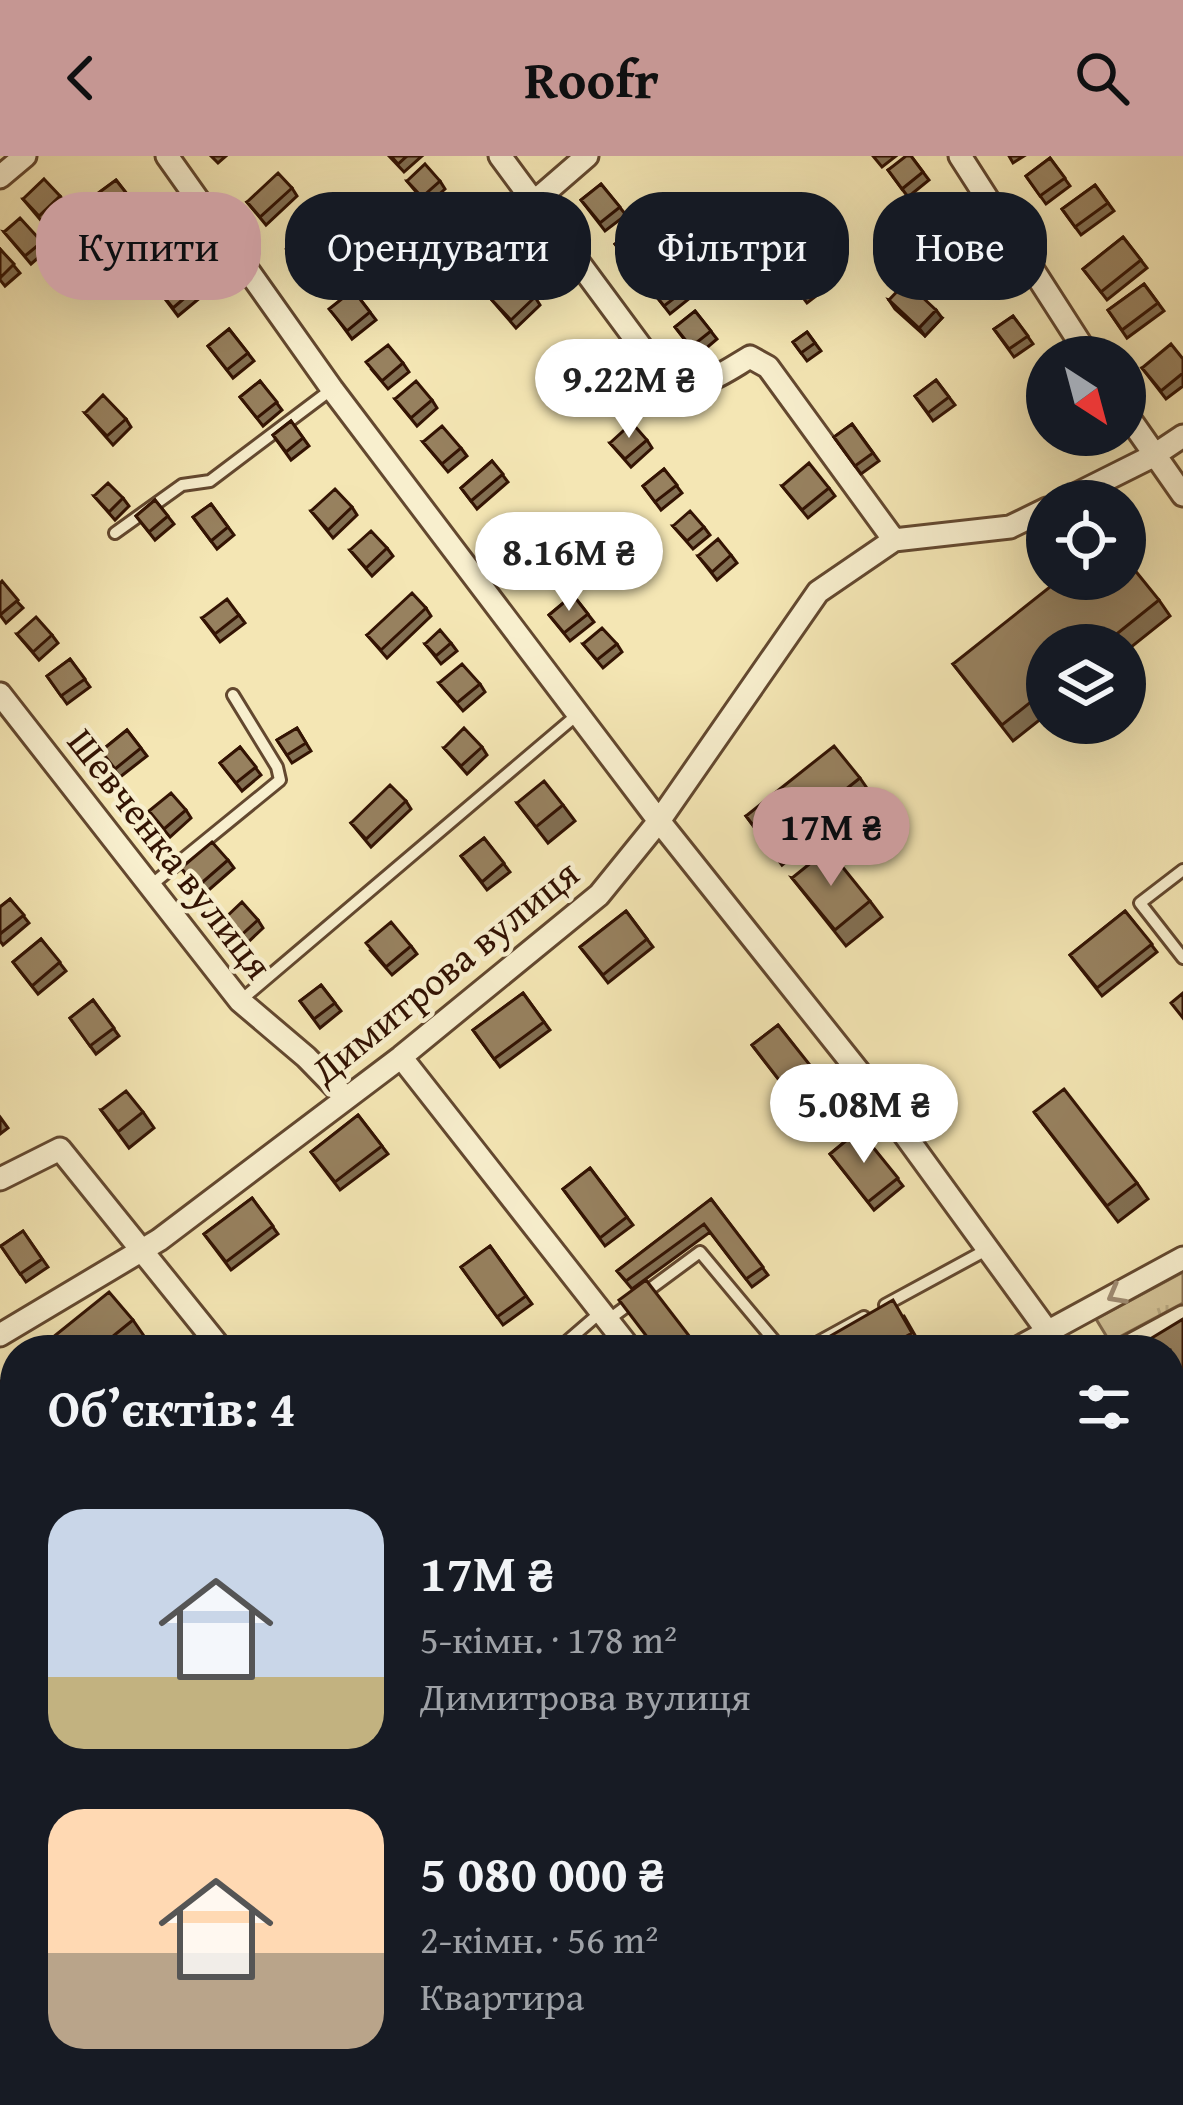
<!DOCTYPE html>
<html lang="uk">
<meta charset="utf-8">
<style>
:root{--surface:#171b24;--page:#20242c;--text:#f1f3f6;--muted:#9ea1a6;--accent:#c59692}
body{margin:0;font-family:"Gentium Book Plus",serif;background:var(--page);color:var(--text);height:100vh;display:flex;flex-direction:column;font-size:45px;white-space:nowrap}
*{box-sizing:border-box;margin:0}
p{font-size:39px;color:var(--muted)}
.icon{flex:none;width:66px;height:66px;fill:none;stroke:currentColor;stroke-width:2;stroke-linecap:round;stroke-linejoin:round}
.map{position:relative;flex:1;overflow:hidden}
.drawer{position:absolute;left:0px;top:1179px;width:1185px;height:771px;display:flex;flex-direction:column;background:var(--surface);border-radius:48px 48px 0 0;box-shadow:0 12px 48px #0002}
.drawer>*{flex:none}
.guide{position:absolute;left:36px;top:36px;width:1113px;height:108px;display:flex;gap:24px}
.needle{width:78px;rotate:144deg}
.fabs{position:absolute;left:1026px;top:180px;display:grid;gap:24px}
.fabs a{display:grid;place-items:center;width:120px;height:120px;border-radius:50%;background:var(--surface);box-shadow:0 12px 48px #0002;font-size:60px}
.price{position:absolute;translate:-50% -102px;padding:0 27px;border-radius:42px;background:#fff;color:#222;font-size:39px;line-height:78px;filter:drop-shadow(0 3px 6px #0008)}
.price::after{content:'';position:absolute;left:50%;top:72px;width:36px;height:27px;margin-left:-18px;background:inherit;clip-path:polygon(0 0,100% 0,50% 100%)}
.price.active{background:var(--accent);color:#111}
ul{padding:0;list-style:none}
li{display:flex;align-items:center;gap:36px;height:300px;padding:0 48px}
li span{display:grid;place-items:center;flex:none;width:336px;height:240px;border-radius:36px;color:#555}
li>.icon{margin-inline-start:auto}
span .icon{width:144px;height:144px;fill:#fffc;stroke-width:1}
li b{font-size:51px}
h2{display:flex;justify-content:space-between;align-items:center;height:144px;padding:0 48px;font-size:51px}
.chip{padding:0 42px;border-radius:48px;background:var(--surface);box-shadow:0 12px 48px #0002;font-size:42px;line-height:108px}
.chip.active{background:var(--accent);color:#111}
header{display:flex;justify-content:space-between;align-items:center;height:156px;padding:0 48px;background:var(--accent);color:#111;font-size:54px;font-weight:700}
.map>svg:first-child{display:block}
.grass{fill:url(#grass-tufts);stroke:#836a4c;stroke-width:3}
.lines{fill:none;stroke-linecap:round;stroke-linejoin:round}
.lane-casing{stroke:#63482f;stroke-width:16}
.street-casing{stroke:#63482f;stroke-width:27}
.lane{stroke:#f8efce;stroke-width:10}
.street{stroke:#f8efce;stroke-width:21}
.wall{fill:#826f52;stroke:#331303;stroke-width:3}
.shaded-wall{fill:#6a5a42;stroke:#331303;stroke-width:3}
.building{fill:#97815f;stroke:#331303;stroke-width:3}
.oneway{stroke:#9f8c73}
.labels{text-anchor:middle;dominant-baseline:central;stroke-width:9;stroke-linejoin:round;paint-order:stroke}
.street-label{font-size:39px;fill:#331303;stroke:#f8efce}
</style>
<header><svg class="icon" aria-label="back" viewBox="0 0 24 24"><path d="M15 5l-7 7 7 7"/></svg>Roofr<svg class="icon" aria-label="search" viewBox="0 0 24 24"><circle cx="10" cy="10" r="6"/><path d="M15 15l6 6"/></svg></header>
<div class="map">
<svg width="1183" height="1949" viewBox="0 0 1183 1949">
<defs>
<pattern id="grass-tufts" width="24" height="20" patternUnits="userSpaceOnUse" patternTransform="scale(3)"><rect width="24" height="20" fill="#d3c296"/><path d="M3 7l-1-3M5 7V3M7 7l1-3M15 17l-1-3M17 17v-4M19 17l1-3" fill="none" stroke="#b6a680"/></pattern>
</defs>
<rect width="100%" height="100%" fill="#f4e6b4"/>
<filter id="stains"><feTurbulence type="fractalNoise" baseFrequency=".00167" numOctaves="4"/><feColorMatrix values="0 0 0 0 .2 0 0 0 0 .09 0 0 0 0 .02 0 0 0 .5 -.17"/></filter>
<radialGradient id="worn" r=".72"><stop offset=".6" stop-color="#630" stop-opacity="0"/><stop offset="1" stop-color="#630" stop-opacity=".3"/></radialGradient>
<path class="grass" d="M 1183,1116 L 1183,1147 L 1110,1186 L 1096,1163 Z"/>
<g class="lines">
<g class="lane-casing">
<path id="lane" d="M 115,377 L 182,329 L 210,325 L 332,233
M 1183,714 L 1140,747 L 1183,802
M 150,730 L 280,624 L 277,611 L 233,539
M 240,845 L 578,558
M 885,1149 L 988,1093
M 608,1164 L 700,1096 L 782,1194
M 557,1194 L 601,1156
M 804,1194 L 864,1161"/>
</g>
<g class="street-casing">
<path id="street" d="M 167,0 L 332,233 L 659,665 L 859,916 L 1048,1176
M 500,0 L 667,226 C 698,237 723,217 750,201 L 768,211 L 894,384
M 960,0 L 1089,201
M 0,21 L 25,0
M 534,46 L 587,0
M 1125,256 L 1183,339
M 1063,345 L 1153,300 L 1183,280
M 0,538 L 240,845 L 306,901 L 346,942
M 401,901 L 631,1194
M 0,1023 L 60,993 L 222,1194
M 0,1179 L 159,1084 L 401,901 L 599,739 L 659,665 L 818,436 L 894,384 L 1010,371 L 1047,353
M 1014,1194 L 1183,1102
M 1122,1194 L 1183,1161
M 1170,1271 L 1183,1288
M 0,1554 L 15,1569
M 0,1743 L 15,1735
M 0,1807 L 15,1799
M 1170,1881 L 1183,1872
M 281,1935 L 292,1949
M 775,1935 L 786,1949
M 1066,1949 L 1088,1935"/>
</g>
<use href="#lane" class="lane"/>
<use href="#street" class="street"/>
</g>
<path class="wall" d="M 211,0 L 226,0 L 218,7 Z
M 389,0 L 422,0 L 404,16 Z
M 873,0 L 896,0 L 882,11 Z
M 911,0 L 929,24 L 908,41 L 888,14 Z
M 1009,0 L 1024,0 L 1013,7 Z
M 1050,2 L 1070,30 L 1046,48 L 1026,20 Z
M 116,24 L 137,51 L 118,66 L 97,38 Z
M 407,25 L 440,25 L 445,33 L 427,49 Z
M 601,28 L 626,59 L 605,75 L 581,44 Z
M 1095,29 L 1114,55 L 1081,79 L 1062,53 Z
M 292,32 L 297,40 L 266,69 L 247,46 Z
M 60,40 L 66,48 L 44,68 L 23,43 Z
M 944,45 L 968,75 L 947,92 L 924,61 Z
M 435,63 L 470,64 L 475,72 L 456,89 Z
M 641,69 L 660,96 L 635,114 L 615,88 Z
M 4,76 L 42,86 L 47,94 L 31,108 Z
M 1123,81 L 1147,112 L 1107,144 L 1083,113 Z
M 166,87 L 172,95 L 150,115 L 128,88 Z
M 0,93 L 20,117 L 5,130 L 0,124 Z
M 321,93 L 326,101 L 306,119 L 287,94 Z
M 363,98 L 369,106 L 339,131 L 322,109 Z
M 986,104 L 992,112 L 965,135 L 950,117 Z
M 501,107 L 507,115 L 487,133 L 467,108 Z
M 805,108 L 824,134 L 807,147 L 788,122 Z
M 178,112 L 201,141 L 178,160 L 156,131 Z
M 670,115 L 690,142 L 670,158 L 649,131 Z
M 1144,128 L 1164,155 L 1127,182 L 1108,154 Z
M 353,134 L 376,164 L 352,183 L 330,153 Z
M 535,141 L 540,149 L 516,172 L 491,143 Z
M 889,144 L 942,162 L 925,180 L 895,153 Z
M 695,155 L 717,183 L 697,200 L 675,171 Z
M 1013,160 L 1033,188 L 1014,201 L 994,173 Z
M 229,173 L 254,205 L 233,222 L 208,190 Z
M 807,176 L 821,195 L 807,205 L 793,186 Z
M 1183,203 L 1183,230 L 1166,243 L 1142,212 Z
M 403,207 L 409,216 L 388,233 L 372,214 Z
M 936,224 L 955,249 L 933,265 L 915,240 Z
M 260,225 L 282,254 L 263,270 L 240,241 Z
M 395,243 L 432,244 L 437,252 L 417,270 Z
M 85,257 L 126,263 L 131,271 L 113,289 Z
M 291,265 L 309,290 L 291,304 L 273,279 Z
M 852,268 L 879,305 L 861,318 L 834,281 Z
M 647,284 L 652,292 L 631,311 L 610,287 Z
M 423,286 L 461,292 L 467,300 L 448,316 Z
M 492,305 L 508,326 L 477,353 L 461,332 Z
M 664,313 L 682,337 L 661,354 L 643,330 Z
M 782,330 L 829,332 L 835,340 L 808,362 Z
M 94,340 L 123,342 L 129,350 L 115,364 Z
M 155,344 L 174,368 L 155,384 L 136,360 Z
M 211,348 L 234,379 L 217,393 L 193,361 Z
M 352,351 L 357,359 L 333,382 L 311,355 Z
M 673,370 L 704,371 L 710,379 L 693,393 Z
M 507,390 L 542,394 L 548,402 L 530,418 Z
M 387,392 L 393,400 L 372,420 L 350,394 Z
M 731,399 L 737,407 L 717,424 L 698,400 Z
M 0,427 L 23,452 L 6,467 L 0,459 Z
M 573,439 L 594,466 L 570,485 L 549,459 Z
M 1159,444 L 1170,460 L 1125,496 L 1125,489 L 1047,489 L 1047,558 L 1013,585 L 953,508 Z
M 426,452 L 431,460 L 387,502 L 367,479 Z
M 239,459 L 245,467 L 220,486 L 202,462 Z
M 17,478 L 52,479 L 58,487 L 39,504 Z
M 451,487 L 457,495 L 441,508 L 425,488 Z
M 583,488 L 617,488 L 622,496 L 603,512 Z
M 70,503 L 90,531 L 67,548 L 47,520 Z
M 439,527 L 480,528 L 485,536 L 463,555 Z
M 297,572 L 311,595 L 292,607 L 277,584 Z
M 127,574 L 147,600 L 120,621 L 101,595 Z
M 240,591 L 261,619 L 242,635 L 220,607 Z
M 482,591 L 487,599 L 467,618 L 444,592 Z
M 860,622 L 871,638 L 782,709 L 746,660 Z
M 406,645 L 411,653 L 371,691 L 351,667 Z
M 517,647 L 563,649 L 575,665 L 548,687 Z
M 186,654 L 191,662 L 170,681 L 155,663 Z
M 484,682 L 510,716 L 487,734 L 461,700 Z
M 228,704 L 234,712 L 203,739 L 181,712 Z
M 792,722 L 870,745 L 882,761 L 846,790 Z
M 10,743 L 29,767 L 3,789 L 0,785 L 0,751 Z
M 626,755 L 653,791 L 608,827 L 580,791 Z
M 1125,755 L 1157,796 L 1102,840 L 1070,799 Z
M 223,764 L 258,764 L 263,772 L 244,790 Z
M 41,783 L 66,815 L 38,838 L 13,806 Z
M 411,790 L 417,798 L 392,819 L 371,795 Z
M 321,829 L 341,855 L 320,872 L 300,845 Z
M 523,837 L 550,874 L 500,911 L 473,874 Z
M 93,844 L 119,880 L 96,898 L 70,862 Z
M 778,869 L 822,926 L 796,946 L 752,889 Z
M 101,954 L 143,956 L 154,972 L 129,992 Z
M 1034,956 L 1137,1027 L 1148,1043 L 1118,1066 Z
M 358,959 L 388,998 L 340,1034 L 311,996 Z
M 0,961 L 8,972 L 0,978 Z
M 859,974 L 903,1030 L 874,1054 L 830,998 Z
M 590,1012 L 633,1069 L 605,1090 L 563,1033 Z
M 252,1042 L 278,1078 L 231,1114 L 204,1078 Z
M 711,1043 L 768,1119 L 752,1131 L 710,1076 L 632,1133 L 617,1115 Z
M 23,1075 L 48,1111 L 26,1126 L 1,1090 Z
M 490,1090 L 532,1148 L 503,1169 L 461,1111 Z
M 904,1160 L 923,1193 L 921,1194 L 806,1194 Z
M 1183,1163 L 1183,1246 L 1170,1254 L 1170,1194 Z
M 133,1164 L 144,1180 L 127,1194 L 37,1194 Z
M 1170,1375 L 1183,1392 L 1183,1421 L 1174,1428 L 1170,1423 Z
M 15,1488 L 15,1552 L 0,1532 Z
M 331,1935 L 355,1935 L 339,1947 Z
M 700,1935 L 738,1935 L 742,1941 L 732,1949 L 710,1949 Z
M 872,1935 L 882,1949 L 841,1949 Z"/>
<path class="shaded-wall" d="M 936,154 L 942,162 L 925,180 L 919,172 Z"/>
<path class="building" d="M 391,0 L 407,0 L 398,8 Z
M 906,0 L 911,0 L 923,16 L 902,33 L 888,14 Z
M 1050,2 L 1065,22 L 1040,40 L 1026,20 Z
M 425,8 L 440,25 L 422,41 L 407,25 Z
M 278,17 L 292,32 L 260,61 L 247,46 Z
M 44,23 L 60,40 L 39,60 L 23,43 Z
M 116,24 L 131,43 L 113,58 L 97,38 Z
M 601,28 L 620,51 L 600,67 L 581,44 Z
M 1095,29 L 1108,47 L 1075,71 L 1062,53 Z
M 944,45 L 962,67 L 942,84 L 924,61 Z
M 454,46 L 470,64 L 450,81 L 435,63 Z
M 20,62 L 42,86 L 25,100 L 4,76 Z
M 150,69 L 166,87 L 145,107 L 128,88 Z
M 641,69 L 655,87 L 629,106 L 615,88 Z
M 307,77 L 321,93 L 300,111 L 287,94 Z
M 1123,81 L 1141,104 L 1101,136 L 1083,113 Z
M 351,84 L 363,98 L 333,123 L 322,109 Z
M 971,86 L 986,104 L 959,127 L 944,109 Z
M 488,91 L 501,107 L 481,125 L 467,108 Z
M 0,93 L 14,108 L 0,122 Z
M 805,108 L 819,126 L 802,139 L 788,122 Z
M 178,112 L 195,133 L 173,152 L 156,131 Z
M 670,115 L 685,134 L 664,150 L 649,131 Z
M 515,120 L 535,141 L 511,164 L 491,143 Z
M 906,126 L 936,154 L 919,172 L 889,144 Z
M 1144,128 L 1158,147 L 1122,174 L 1108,154 Z
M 353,134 L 370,156 L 347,175 L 329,153 Z
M 695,155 L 711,175 L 691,191 L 675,171 Z
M 1013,160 L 1028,180 L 1009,193 L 994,173 Z
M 229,173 L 248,197 L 227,214 L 208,190 Z
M 807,176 L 815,187 L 801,197 L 793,186 Z
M 1171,188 L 1183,203 L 1183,217 L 1161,235 L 1142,212 Z
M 388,189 L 403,207 L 382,225 L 366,206 Z
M 936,224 L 949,241 L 928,257 L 915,240 Z
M 260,225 L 277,246 L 257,262 L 240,241 Z
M 416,225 L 432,244 L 411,262 L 395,243 Z
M 103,239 L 126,263 L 107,280 L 85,257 Z
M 291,265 L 303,282 L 286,296 L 273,279 Z
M 632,267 L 647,284 L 625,303 L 610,287 Z
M 852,268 L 873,297 L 855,310 L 834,281 Z
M 442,270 L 461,292 L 442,308 L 423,286 Z
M 492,305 L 503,318 L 471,345 L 461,332 Z
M 809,307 L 829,332 L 802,354 L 782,330 Z
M 664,313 L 677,329 L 655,346 L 643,330 Z
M 108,327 L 123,342 L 109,356 L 94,340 Z
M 335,333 L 352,351 L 328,374 L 311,355 Z
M 155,344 L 168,360 L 149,376 L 136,360 Z
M 211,348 L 228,371 L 211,385 L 193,361 Z
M 690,355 L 704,371 L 687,385 L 673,370 Z
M 371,375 L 387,392 L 366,412 L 350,394 Z
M 525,375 L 542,394 L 525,410 L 507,390 Z
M 718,383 L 731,399 L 712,416 L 698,400 Z
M 1125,402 L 1159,444 L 1103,489 L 1047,489 L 1047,533 L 1002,569 L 953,508 L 1060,423 L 1125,423 Z
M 2,425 L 18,444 L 0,459 L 0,427 Z
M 412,437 L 426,452 L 381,494 L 367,479 Z
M 573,439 L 588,458 L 564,477 L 549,459 Z
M 227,443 L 239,459 L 215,478 L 202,462 Z
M 36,461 L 52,479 L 33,496 L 17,478 Z
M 602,472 L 617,488 L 597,504 L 583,488 Z
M 440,474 L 451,487 L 436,500 L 425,488 Z
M 70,503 L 85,523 L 61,540 L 47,520 Z
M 462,508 L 480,528 L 457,547 L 439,527 Z
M 297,572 L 306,587 L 287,599 L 277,584 Z
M 464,572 L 482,591 L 461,610 L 444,592 Z
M 127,574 L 141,592 L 115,613 L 101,595 Z
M 834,590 L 860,622 L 771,693 L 746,660 Z
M 240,591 L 256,611 L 236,627 L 220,607 Z
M 544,625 L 563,649 L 536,671 L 517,647 Z
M 390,629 L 406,645 L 366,683 L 351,667 Z
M 171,637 L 186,654 L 164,673 L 149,655 Z
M 484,682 L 504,707 L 482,726 L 461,700 Z
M 212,686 L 228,704 L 197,731 L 181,712 Z
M 828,693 L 870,745 L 835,774 L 792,722 Z
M 10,743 L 24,759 L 0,778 L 0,751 Z
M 242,746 L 258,764 L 238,782 L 223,764 Z
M 626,755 L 647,783 L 603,819 L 580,791 Z
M 1125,755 L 1152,788 L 1097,832 L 1070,799 Z
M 391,766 L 411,790 L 386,811 L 366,787 Z
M 41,783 L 60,806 L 32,830 L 13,806 Z
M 321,829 L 335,847 L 314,863 L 300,845 Z
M 523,837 L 544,866 L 494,903 L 473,874 Z
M 1183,837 L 1183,862 L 1171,847 Z
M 93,844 L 114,872 L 90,890 L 70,862 Z
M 778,869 L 817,918 L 790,938 L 752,889 Z
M 1064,933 L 1137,1027 L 1107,1050 L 1034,956 Z
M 126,935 L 143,956 L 118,976 L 101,954 Z
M 358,959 L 382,990 L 335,1026 L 311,996 Z
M 859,974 L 898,1022 L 868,1046 L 830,998 Z
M 590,1012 L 627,1061 L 600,1082 L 563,1033 Z
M 252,1042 L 273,1070 L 226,1106 L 204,1078 Z
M 711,1043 L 763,1111 L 746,1123 L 704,1068 L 626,1125 L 617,1115 Z
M 23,1075 L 42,1103 L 20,1118 L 1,1090 Z
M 490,1090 L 526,1140 L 497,1161 L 461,1111 Z
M 646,1124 L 700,1194 L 657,1194 L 619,1144 Z
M 109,1136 L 133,1164 L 96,1194 L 37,1194 Z
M 893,1144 L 912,1177 L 882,1194 L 806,1194 Z
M 1183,1163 L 1183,1213 L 1170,1220 L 1170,1194 L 1132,1194 Z
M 557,1183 L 565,1194 L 542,1194 Z
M 15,1212 L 15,1244 L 0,1226 Z
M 1170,1375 L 1183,1392 L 1183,1408 L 1170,1419 Z
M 0,1467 L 15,1488 L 15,1524 L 2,1534 L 0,1531 Z
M 1183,1734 L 1183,1784 L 1181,1786 L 1170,1772 L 1170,1744 Z
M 237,1935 L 248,1949 L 219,1949 Z
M 701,1935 L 734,1935 L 715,1949 L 711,1949 Z
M 831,1935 L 852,1935 L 863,1949 L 841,1949 Z
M 853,1935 L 872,1935 L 875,1939 L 863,1948 Z"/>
<defs><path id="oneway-chevron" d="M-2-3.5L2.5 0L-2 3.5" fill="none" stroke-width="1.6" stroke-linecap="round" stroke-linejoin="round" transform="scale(3)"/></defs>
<use class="oneway" href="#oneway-chevron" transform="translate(1116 1139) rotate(151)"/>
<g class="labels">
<g class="street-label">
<text transform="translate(171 697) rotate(52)">Шевченка вулиця</text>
<text transform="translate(444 815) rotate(-39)">Димитрова вулиця</text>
</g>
</g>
<rect width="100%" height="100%" filter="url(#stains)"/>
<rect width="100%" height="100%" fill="url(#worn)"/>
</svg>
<div class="fabs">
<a><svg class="needle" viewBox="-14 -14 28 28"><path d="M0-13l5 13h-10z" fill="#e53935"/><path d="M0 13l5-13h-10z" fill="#9ea1a6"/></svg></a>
<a><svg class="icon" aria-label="locate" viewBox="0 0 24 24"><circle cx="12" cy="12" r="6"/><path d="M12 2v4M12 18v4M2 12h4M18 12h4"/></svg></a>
<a><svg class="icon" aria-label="layers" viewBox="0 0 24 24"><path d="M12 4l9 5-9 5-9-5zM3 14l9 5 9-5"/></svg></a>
</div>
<b class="price" style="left:629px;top:285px">9.22M ₴</b>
<b class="price" style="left:569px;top:458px">8.16M ₴</b>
<b class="price active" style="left:831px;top:733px">17M ₴</b>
<b class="price" style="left:864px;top:1010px">5.08M ₴</b>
<div class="guide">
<a class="chip active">Купити</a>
<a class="chip">Орендувати</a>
<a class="chip">Фільтри</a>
<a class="chip">Нове</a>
</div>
<section class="drawer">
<h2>Об’єктів: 4<svg class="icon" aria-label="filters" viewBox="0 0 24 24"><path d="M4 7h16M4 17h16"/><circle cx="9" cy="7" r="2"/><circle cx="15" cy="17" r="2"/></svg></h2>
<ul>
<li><span style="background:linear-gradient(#c9d6e8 70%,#c2b280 0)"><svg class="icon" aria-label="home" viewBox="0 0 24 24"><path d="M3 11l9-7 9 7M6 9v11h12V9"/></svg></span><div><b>17M ₴</b><p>5-кімн. · 178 m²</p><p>Димитрова вулиця</p></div></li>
<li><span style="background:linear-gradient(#ffd9b3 60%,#b9a48a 0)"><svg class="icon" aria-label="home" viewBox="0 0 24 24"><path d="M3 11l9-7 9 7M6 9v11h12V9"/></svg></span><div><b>5 080 000 ₴</b><p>2-кімн. · 56 m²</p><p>Квартира</p></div></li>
</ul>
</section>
</div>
